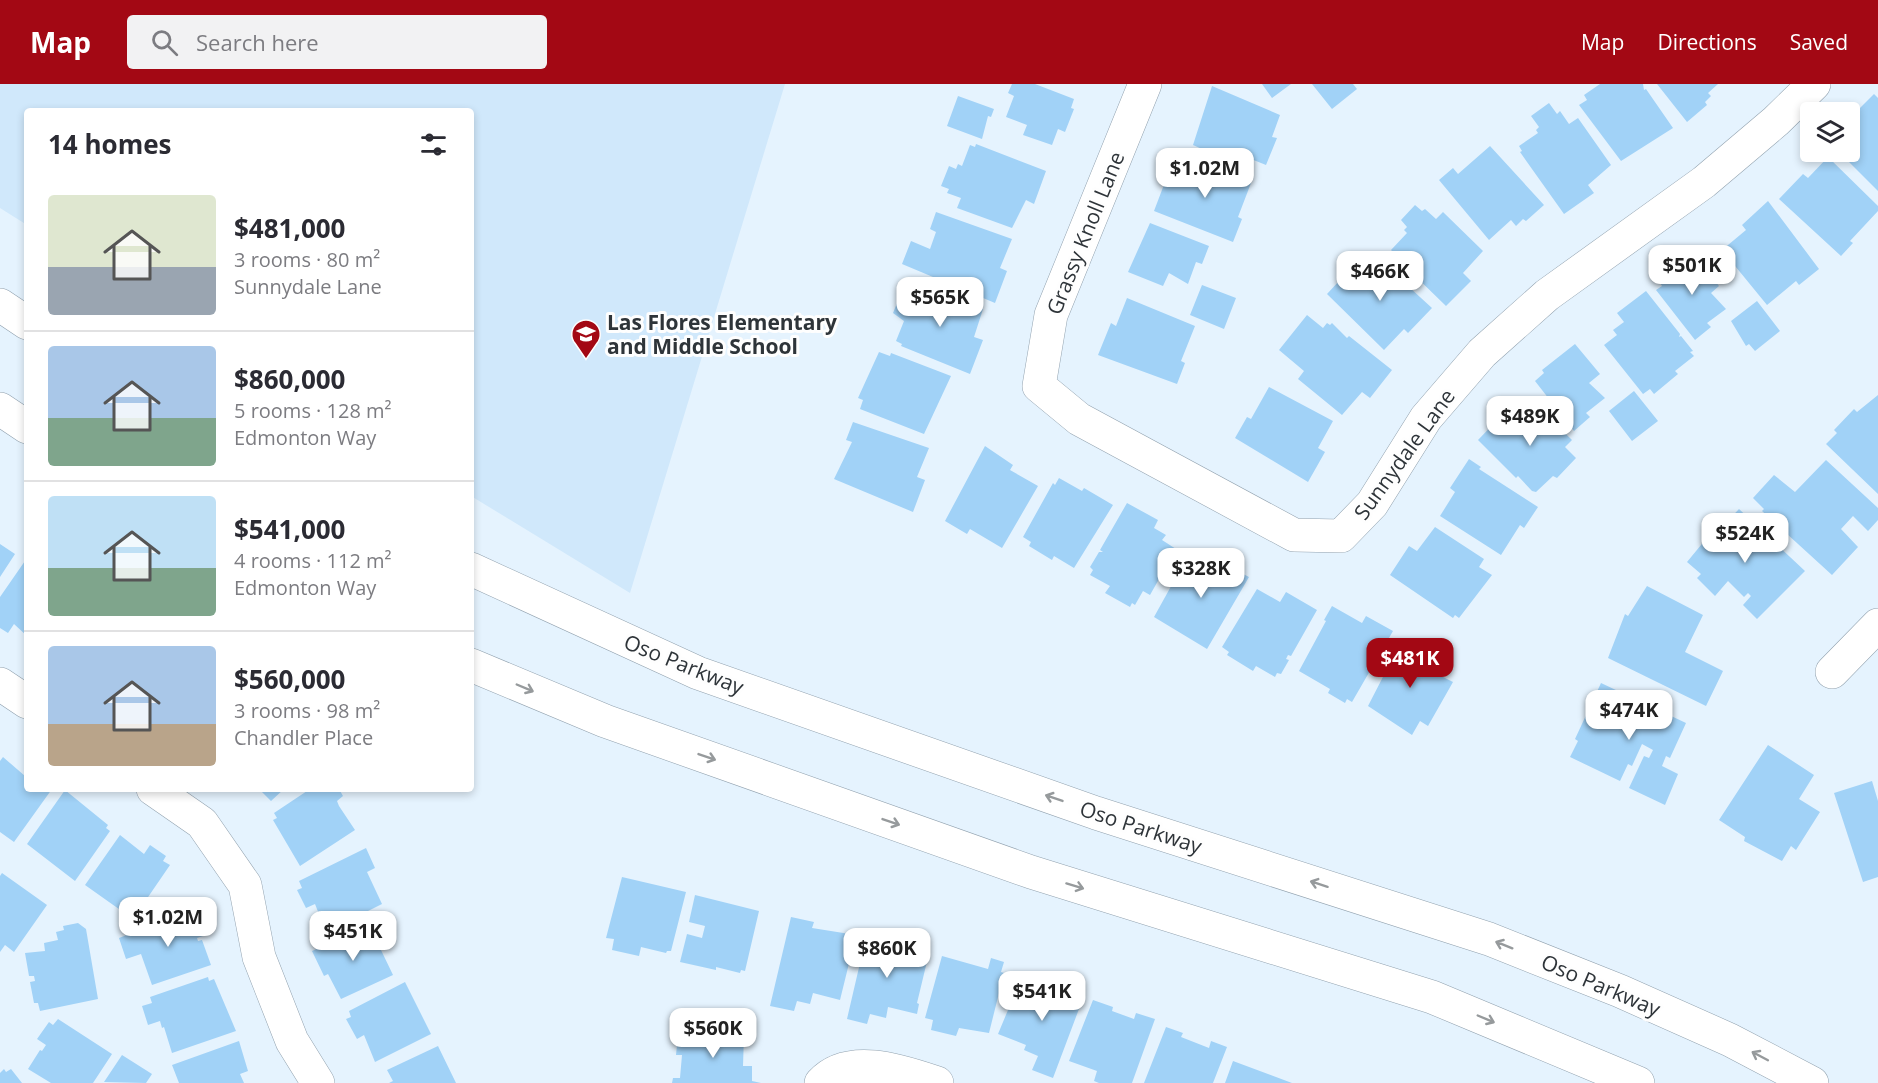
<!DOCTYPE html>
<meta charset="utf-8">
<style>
:root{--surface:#fff;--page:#f2f2f3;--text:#2b2b33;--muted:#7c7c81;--line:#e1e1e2;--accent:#a30814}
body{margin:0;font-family:"Open Sans",sans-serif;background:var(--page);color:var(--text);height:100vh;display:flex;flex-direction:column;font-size:22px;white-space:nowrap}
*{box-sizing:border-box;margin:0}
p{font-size:20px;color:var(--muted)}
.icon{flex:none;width:33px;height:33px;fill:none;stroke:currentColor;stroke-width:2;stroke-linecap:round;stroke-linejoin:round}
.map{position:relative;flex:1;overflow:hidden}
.side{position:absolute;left:24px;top:24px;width:450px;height:684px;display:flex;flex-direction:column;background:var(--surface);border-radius:6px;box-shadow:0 3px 9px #0003}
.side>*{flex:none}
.controls{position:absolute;left:1800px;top:18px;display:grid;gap:12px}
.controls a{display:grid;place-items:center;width:60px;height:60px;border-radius:6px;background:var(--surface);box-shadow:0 3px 9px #0003;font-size:30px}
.price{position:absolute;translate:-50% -51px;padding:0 14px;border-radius:12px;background:#fff;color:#222;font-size:20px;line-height:39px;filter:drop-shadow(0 2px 3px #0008)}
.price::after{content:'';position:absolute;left:50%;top:36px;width:18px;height:14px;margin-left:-9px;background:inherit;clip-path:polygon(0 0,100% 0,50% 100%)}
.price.on{background:var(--accent);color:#fff}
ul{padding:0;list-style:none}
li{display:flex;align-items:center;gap:18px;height:150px;padding:0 24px}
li+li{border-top:2px solid var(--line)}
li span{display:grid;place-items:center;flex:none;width:168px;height:120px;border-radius:6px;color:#555}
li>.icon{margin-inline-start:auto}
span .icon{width:72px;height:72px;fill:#fffc;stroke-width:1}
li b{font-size:26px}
h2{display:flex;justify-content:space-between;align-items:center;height:72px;padding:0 24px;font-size:26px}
header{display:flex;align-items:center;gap:36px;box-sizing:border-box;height:84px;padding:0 30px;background:var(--accent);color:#fff}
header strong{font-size:28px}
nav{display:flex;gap:33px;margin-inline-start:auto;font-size:21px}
.search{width:420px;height:54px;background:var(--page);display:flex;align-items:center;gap:15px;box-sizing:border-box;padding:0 21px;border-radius:6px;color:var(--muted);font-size:22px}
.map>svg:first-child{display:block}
.built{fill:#d0e8fb}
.building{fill:#a1d2f7}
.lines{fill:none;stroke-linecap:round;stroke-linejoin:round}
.street-casing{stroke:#92a2af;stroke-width:34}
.primary-casing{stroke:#92a2af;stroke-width:34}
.street{stroke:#fff;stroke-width:33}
.primary{stroke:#fff;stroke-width:33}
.oneway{stroke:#969a9c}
.labels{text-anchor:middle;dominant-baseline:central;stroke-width:6;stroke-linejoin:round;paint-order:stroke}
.street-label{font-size:21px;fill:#2e3439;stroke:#fefefe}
.poi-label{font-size:21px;font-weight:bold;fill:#2e3439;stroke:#fefefe;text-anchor:start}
</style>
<header>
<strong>Map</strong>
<div class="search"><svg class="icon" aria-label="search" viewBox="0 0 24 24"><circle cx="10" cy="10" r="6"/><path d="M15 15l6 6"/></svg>Search here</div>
<nav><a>Map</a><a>Directions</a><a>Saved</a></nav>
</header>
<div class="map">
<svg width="1878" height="999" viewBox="0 0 1878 999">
<rect width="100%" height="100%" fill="#e5f3fe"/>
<path class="built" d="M 0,0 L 785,0 L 630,509 L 471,412 L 471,27 L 27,27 L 27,141 L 0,124 Z"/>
<path class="building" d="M 1012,0 L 1035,0 L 1074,15 L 1071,24 L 1074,25 L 1065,48 L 1058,45 L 1052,61 L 1023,51 L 1027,41 L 1006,33 L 1014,12 L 1008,9 Z
M 1262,0 L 1291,0 L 1272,14 Z
M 1312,0 L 1353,0 L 1357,5 L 1332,25 Z
M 1600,0 L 1643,0 L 1644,6 L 1646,5 L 1673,44 L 1621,77 L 1579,21 L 1587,16 L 1584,11 Z
M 1657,0 L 1718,0 L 1708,9 L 1711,12 L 1705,18 L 1707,21 L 1687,38 Z
M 1212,2 L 1280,31 L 1272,53 L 1277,54 L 1266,81 L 1251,75 L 1247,85 L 1193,61 Z
M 1874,10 L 1878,14 L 1878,107 L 1839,68 L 1850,68 L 1850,49 L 1856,43 L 1850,34 Z
M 958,12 L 994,25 L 991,33 L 988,32 L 982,55 L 947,42 Z
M 1549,19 L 1557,30 L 1560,27 L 1569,40 L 1578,34 L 1611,81 L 1588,101 L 1594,109 L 1564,130 L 1520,68 L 1522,67 L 1519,62 L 1538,49 L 1536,46 L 1539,43 L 1531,32 Z
M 976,60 L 1046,87 L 1034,120 L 1026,116 L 1012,144 L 957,124 L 961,114 L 947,109 L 949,105 L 941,102 L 949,82 L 956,85 L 958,80 L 962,82 L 970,61 L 975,63 Z
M 1490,62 L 1544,121 L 1526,137 L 1523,135 L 1516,142 L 1511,136 L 1489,156 L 1439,96 L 1453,84 L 1458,90 Z
M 1185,71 L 1251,99 L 1238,133 L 1242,135 L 1233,158 L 1154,127 L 1165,98 L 1173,101 Z
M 1828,73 L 1878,122 L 1878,127 L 1850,157 L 1853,159 L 1841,172 L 1779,115 L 1803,90 L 1808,94 Z
M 1768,117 L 1819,185 L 1799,201 L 1796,197 L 1767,221 L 1722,166 L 1746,146 L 1742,141 Z
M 1415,121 L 1422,127 L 1425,125 L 1436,135 L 1443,128 L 1483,167 L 1463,189 L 1471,197 L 1446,222 L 1408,185 L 1407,181 L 1406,183 L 1394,171 L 1395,170 L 1391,166 L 1407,149 L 1404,146 L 1407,143 L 1401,136 Z
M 936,128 L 1012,155 L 1000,184 L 1007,187 L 995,219 L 902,180 L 911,157 L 930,165 L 936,148 L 930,145 Z
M 1150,139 L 1209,162 L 1202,180 L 1196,178 L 1188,200 L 1169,189 L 1163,202 L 1128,188 Z
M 1694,170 L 1719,202 L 1711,209 L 1726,225 L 1707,239 L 1711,243 L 1695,256 L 1656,206 L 1662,202 L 1659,197 Z
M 1374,171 L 1432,224 L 1408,249 L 1404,245 L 1384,266 L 1327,210 L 1340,196 L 1345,201 Z
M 1202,201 L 1236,214 L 1224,245 L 1190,231 Z
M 929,203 L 983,225 L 974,253 L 983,256 L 970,290 L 901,262 L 902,260 L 896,257 L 904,237 L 893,229 L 902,207 L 909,210 L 910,206 L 926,212 Z
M 1646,207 L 1680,250 L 1679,253 L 1681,252 L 1693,267 L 1690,268 L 1694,272 L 1675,287 L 1678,290 L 1654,310 L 1650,305 L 1643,310 L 1604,261 L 1617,251 L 1613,246 L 1624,238 L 1617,229 Z
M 1127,214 L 1195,242 L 1181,277 L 1185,279 L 1177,300 L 1098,271 L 1111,239 L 1116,242 Z
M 1757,217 L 1780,247 L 1755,267 L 1749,260 L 1746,262 L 1731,237 Z
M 1307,231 L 1323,244 L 1327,239 L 1330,241 L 1332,239 L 1347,254 L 1349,252 L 1392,286 L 1370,314 L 1362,308 L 1342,331 L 1298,295 L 1304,287 L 1279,266 Z
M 1575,260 L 1600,290 L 1589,299 L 1605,314 L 1586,329 L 1590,333 L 1574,347 L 1535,297 L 1544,289 L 1542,286 Z
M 879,268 L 890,272 L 891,269 L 951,292 L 924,350 L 860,325 L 863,316 L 858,314 Z
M 1269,303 L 1333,337 L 1318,364 L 1325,368 L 1308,398 L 1235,354 L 1247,333 L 1251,335 Z
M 1634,307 L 1658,337 L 1632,357 L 1609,327 Z
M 1878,311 L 1878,410 L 1826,360 L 1837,349 L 1834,346 L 1854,325 L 1857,328 Z
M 1535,320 L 1572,356 L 1565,363 L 1576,374 L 1557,394 L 1553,392 L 1536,408 L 1532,407 L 1518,392 L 1516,394 L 1478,356 L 1503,330 L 1511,339 Z
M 853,338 L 929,364 L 917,393 L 925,396 L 913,428 L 834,395 L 852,358 L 846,356 Z
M 985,362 L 1013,381 L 1010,386 L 1038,402 L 1002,464 L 970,445 L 967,450 L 945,437 Z
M 1469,375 L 1481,383 L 1479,385 L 1538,423 L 1524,444 L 1520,441 L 1501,471 L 1440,432 L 1455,408 L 1450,404 Z
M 1826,376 L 1878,424 L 1878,436 L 1868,447 L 1853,432 L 1841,445 L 1858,463 L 1832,491 L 1762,427 L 1764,425 L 1753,414 L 1774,391 L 1795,408 Z
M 1059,394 L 1082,407 L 1084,404 L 1113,421 L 1074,484 L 1054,472 L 1052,476 L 1029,462 L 1031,458 L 1023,453 L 1053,399 L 1055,401 Z
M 1127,419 L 1158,436 L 1154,444 L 1166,451 L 1162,456 L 1176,465 L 1150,511 L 1143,507 L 1135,521 L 1132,519 L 1130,523 L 1105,509 L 1110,502 L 1090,491 L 1093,486 L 1090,483 L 1099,468 L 1103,468 L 1100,466 Z
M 1739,425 L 1805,487 L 1757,535 L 1743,521 L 1751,512 L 1748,509 L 1744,513 L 1728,497 L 1715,512 L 1697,494 L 1701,490 L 1687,478 L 1715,444 L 1718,447 Z
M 1435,443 L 1484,475 L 1479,483 L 1492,491 L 1459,534 L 1455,531 L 1453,534 L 1390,491 L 1409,462 L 1417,467 Z
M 0,460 L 15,470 L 0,493 Z
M 1190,468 L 1217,483 L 1220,478 L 1249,493 L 1207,565 L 1154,533 Z
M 27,474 L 27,552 L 14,540 L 8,549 L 0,544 L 0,513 Z
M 1647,502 L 1703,531 L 1685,568 L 1723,587 L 1706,622 L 1608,574 L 1625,530 L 1628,532 Z
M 1257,505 L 1280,518 L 1286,508 L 1317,526 L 1291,572 L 1288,571 L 1286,575 L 1289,576 L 1281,590 L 1277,589 L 1275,593 L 1256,582 L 1253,587 L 1227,571 L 1229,568 L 1222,563 Z
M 1332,522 L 1362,539 L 1366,532 L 1393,547 L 1352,618 L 1347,615 L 1345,619 L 1328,609 L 1330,605 L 1299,587 L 1326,537 L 1324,536 Z
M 1402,556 L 1432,573 L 1428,580 L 1439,586 L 1437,590 L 1453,598 L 1428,642 L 1420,637 L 1412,651 L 1368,622 Z
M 1601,599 L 1686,639 L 1670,674 L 1666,672 L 1662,682 L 1678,690 L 1665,721 L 1629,704 L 1644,672 L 1649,674 L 1653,666 L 1642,660 L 1632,682 L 1628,680 L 1620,697 L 1570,673 L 1578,657 L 1575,655 Z
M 1768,661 L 1814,691 L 1799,715 L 1820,728 L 1796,766 L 1791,762 L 1782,777 L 1744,757 L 1745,753 L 1719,736 Z
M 3,673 L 25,692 L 27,690 L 27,705 L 52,705 L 14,758 L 0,748 L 0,677 Z
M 1872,697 L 1878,717 L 1878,793 L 1863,798 L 1834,709 Z
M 259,705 L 284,705 L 271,717 Z
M 310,705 L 339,705 L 343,712 L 337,717 L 339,722 L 355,746 L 300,782 L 273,736 L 277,734 L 274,729 Z
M 65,706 L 108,741 L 106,744 L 110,747 L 75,797 L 27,760 Z
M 120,751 L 144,770 L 150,761 L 166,772 L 163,777 L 170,781 L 133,835 L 85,801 Z
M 366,764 L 375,784 L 367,788 L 382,820 L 326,848 L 315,820 L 306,824 L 297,806 L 302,804 L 299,797 Z
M 2,789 L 47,821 L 14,868 L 5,861 L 0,868 L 0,792 Z
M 622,793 L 686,808 L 671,867 L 667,867 L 666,869 L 641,863 L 639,872 L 612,866 L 614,855 L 606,854 Z
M 695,811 L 759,827 L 745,887 L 741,886 L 740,889 L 716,883 L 716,886 L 680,878 L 687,850 L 702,854 L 705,842 L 689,838 Z
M 188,827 L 191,835 L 195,833 L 203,852 L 197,854 L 198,857 L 202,856 L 211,881 L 152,901 L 141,870 L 126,875 L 119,854 Z
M 791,833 L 814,838 L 812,844 L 856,851 L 840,916 L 813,909 L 810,920 L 797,917 L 794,927 L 770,922 Z
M 78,839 L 86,845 L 98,915 L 40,927 L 38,919 L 34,919 L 30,898 L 35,897 L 34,892 L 29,892 L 25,869 L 45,867 L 44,859 L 58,856 L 56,848 L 64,846 L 63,842 Z
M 369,841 L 393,891 L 341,915 L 328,890 L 324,892 L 312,867 Z
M 867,849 L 889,854 L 887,859 L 910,865 L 911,860 L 930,865 L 917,919 L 919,920 L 917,930 L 888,923 L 886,934 L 870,930 L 867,940 L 847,935 Z
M 942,872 L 988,885 L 991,874 L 1004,878 L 1001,888 L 1004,889 L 989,949 L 959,944 L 956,952 L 931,946 L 933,936 L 925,934 Z
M 1023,890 L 1040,896 L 1038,900 L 1065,910 L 1068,903 L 1085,909 L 1053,994 L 1032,986 L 1038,972 L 1024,966 L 1026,961 L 998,950 Z
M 208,893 L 209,897 L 214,895 L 236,947 L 172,969 L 164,943 L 162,944 L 160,937 L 148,941 L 142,922 L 152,919 L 150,913 Z
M 405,898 L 431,950 L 375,978 L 364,951 L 357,955 L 346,935 L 351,933 L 349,927 Z
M 1093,916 L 1113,923 L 1112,927 L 1134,935 L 1136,929 L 1155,935 L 1132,999 L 1099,999 L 1094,997 L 1097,987 L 1069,977 Z
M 58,935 L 112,970 L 93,999 L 51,999 L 28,985 L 40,966 L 42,967 L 46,961 L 37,955 L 49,938 L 53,941 Z
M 1166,943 L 1183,949 L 1181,953 L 1209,964 L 1211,957 L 1227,963 L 1213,999 L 1144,999 Z
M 681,950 L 744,951 L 743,982 L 752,982 L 752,997 L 761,999 L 672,999 L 673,994 L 680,994 L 682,971 L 676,971 L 678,951 Z
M 239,957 L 248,987 L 240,990 L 244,999 L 179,999 L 172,981 Z
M 438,962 L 456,999 L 389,999 L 393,997 L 387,986 Z
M 122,971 L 152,990 L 146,999 L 104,998 Z
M 1233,977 L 1292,999 L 1225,999 Z
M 4,985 L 6,988 L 11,985 L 22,999 L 0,999 L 0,989 Z"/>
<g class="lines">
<g class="street-casing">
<path id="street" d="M 1145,0 L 1051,231 L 1039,302 L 1079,335 L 1294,451 L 1341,452 L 1372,420 L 1426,334 L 1482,269 L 1547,211 L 1704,98 L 1776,37 L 1814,0
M 1832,588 L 1878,541
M 0,600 L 27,618
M 153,705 L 202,739 L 245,801 L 259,873 L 292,957 L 318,999
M 821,999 C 849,968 904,988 937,999"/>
</g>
<g class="primary-casing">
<path id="primary" d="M 0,221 L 27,239
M 0,325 L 27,343
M 471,485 L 698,589 L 1096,729 L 1489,855 L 1620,907 L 1730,956 L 1812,999
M 471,581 L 605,637 L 1031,788 L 1432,913 L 1638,999"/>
</g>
<use href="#street" class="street"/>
<use href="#primary" class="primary"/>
</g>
<defs><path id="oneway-shaft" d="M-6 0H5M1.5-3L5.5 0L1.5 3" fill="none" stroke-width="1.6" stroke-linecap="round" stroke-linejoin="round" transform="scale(1.5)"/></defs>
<g class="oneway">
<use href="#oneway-shaft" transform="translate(525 604) rotate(23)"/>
<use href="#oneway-shaft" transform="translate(707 673) rotate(19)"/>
<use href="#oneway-shaft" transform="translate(1054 714) rotate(-161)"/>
<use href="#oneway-shaft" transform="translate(891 738) rotate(19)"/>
<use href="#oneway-shaft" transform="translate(1319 800) rotate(-162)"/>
<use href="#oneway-shaft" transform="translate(1075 802) rotate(17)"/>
<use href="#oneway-shaft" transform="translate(1504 861) rotate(-158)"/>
<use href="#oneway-shaft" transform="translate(1486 935) rotate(23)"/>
<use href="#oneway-shaft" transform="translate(1760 972) rotate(-152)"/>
</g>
<defs>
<g id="school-pin" transform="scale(1.5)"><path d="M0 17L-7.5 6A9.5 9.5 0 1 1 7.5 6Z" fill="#a30814" stroke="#fefefe"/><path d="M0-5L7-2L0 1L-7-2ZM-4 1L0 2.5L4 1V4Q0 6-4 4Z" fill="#fff"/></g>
</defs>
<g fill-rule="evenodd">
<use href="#school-pin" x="586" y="250"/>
</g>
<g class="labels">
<g class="street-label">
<text transform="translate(1085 149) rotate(-68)">Grassy Knoll Lane</text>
<text transform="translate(1404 370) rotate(-54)">Sunnydale Lane</text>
<text transform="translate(684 580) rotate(22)">Oso Parkway</text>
<text transform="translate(1141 743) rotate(18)">Oso Parkway</text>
<text transform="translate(1601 901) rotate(23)">Oso Parkway</text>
</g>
<g class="poi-label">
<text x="607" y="238">Las Flores Elementary<tspan x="607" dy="24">and Middle School</tspan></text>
</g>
</g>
</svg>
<div class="controls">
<a><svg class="icon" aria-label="layers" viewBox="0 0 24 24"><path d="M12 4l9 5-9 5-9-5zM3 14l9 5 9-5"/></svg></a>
</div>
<b class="price" style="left:1205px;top:115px">$1.02M</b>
<b class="price" style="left:1692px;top:212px">$501K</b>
<b class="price" style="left:1380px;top:218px">$466K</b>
<b class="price" style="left:940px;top:244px">$565K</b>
<b class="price" style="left:1530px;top:363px">$489K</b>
<b class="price" style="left:1745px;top:480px">$524K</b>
<b class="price" style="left:1201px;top:515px">$328K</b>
<b class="price on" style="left:1410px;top:605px">$481K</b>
<b class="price" style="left:1629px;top:657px">$474K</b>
<b class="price" style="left:168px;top:864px">$1.02M</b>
<b class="price" style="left:353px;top:878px">$451K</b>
<b class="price" style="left:887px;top:895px">$860K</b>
<b class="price" style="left:1042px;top:938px">$541K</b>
<b class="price" style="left:713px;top:975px">$560K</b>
<section class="side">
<h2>14 homes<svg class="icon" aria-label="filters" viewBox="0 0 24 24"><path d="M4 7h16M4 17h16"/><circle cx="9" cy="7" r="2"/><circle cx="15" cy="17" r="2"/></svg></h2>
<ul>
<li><span style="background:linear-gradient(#dfe7d0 60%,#9aa5b1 0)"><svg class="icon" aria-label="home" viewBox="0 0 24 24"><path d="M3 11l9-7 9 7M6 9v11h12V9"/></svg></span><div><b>$481,000</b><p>3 rooms · 80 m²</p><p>Sunnydale Lane</p></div></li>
<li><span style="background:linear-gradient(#a9c7e8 60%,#7fa58c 0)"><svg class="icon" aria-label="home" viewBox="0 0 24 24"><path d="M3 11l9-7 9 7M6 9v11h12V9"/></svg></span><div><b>$860,000</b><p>5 rooms · 128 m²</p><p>Edmonton Way</p></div></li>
<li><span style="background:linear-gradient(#bfe0f5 60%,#7fa58c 0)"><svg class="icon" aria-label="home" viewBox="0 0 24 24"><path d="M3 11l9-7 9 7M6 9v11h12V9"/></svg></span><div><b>$541,000</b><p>4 rooms · 112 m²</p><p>Edmonton Way</p></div></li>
<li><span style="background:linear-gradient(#a9c7e8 65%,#b9a48a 0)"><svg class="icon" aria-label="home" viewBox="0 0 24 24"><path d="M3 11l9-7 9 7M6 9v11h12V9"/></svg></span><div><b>$560,000</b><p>3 rooms · 98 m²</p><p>Chandler Place</p></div></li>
</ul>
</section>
</div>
